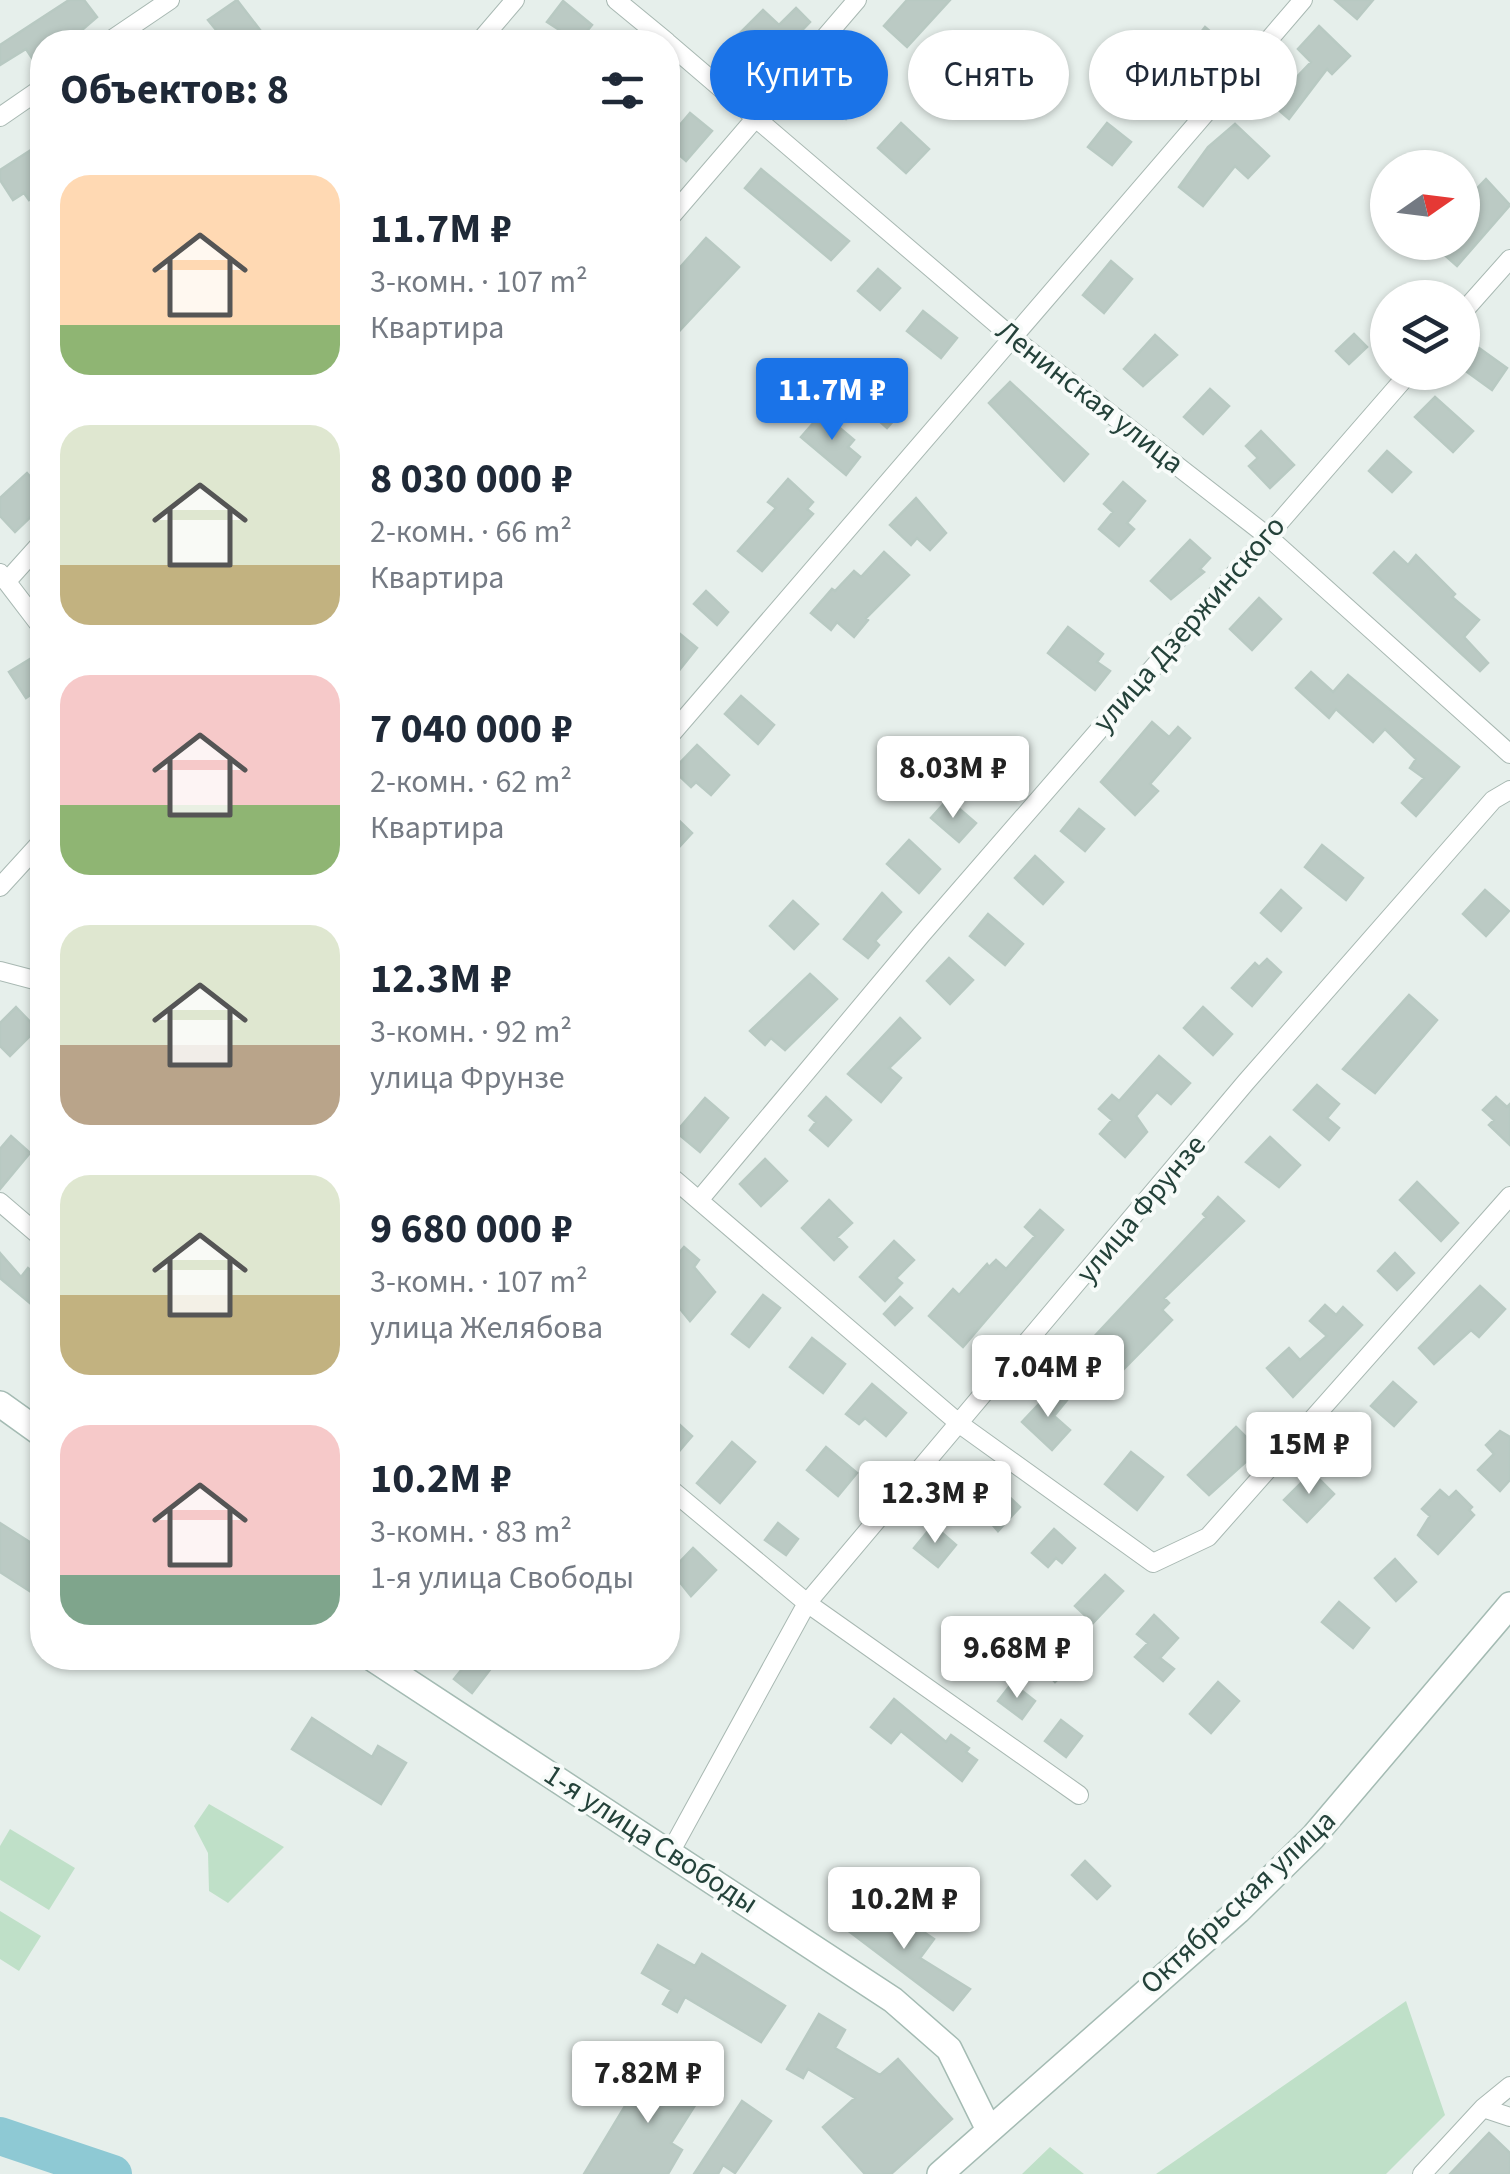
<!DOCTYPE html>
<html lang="ru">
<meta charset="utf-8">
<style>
:root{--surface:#fff;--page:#f2f2f3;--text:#1f2937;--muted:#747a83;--accent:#1a73e8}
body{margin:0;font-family:"Source Sans 3",sans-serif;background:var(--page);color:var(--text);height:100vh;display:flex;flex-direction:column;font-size:38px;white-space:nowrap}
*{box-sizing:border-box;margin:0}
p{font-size:32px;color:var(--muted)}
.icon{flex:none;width:55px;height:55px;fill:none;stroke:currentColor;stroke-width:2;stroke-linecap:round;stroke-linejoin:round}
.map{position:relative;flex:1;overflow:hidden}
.sheet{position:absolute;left:30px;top:30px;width:650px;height:1640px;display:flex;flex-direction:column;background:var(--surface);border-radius:40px;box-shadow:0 2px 8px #0004}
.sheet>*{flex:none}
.guide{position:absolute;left:710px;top:30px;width:650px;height:90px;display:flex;gap:20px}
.needle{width:65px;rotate:76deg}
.buttons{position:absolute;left:1370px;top:150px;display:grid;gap:20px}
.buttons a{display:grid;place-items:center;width:110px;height:110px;border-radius:50%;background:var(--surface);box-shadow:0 2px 8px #0004;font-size:50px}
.price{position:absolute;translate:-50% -85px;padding:0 22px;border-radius:10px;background:#fff;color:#222;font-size:32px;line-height:65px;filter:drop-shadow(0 2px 5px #0008)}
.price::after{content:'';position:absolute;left:50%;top:60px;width:30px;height:22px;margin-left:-15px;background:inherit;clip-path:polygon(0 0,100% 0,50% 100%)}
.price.selected{background:var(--accent);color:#fff}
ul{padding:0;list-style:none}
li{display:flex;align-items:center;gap:30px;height:250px;padding:0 30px}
li span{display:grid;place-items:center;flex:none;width:280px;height:200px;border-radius:30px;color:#555}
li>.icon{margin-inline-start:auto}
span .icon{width:120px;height:120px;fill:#fffc;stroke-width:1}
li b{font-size:42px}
h2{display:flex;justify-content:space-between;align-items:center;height:120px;padding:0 30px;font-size:42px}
.pill{padding:0 35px;border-radius:45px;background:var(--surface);box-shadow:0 2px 8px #0004;font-size:35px;line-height:90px}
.pill.selected{background:var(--accent);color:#fff}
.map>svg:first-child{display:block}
.green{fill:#bfe0c8}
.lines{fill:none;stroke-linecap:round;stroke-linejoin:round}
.river{stroke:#8ec9d4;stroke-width:38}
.building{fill:#bbcac4;stroke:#b8c9c2;stroke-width:2.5}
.street-casing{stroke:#a8b8b2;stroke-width:20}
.secondary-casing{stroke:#a4bbb3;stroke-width:28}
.street{stroke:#fff;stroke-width:18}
.secondary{stroke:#fff;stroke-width:25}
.labels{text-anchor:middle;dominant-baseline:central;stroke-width:8;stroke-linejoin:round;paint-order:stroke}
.street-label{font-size:30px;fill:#24423a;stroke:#f7fbf9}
</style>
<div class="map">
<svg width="1510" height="2174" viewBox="0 0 1510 2174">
<rect width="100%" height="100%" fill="#e6efeb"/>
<path class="green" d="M 209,1804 L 284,1847 L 228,1903 L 209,1891 L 208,1853 L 194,1826 Z
M 10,1829 L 75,1868 L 49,1910 L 0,1880 L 0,1846 Z
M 0,1911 L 41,1936 L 19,1971 L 0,1959 Z
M 1406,2001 L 1445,2115 L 1386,2174 L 1156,2174 Z
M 1050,2147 L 1084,2174 L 1022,2174 Z"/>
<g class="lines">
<path class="river" d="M 0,2136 L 113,2174"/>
</g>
<path class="building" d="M 69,0 L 84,0 L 97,17 L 68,42 L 42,42 L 42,73 L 26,49 L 0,65 L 0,45 Z
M 237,0 L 260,30 L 243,42 L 226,42 L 208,20 Z
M 907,0 L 950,0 L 907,47 L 884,26 Z
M 1335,0 L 1373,0 L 1357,19 Z
M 563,1 L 592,25 L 578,42 L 547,22 Z
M 796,8 L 810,22 L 787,46 L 794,53 L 775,71 L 738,35 L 763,10 L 779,25 Z
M 1319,26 L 1350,56 L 1332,74 L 1327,69 L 1289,119 L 1259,93 L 1277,73 L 1290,84 L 1311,62 L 1298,49 Z
M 1205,27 L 1220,40 L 1203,61 L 1188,49 Z
M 855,61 L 877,81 L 846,119 L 822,96 Z
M 1144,77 L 1170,99 L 1158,114 L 1131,92 Z
M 690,113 L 712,131 L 686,161 L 668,145 L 668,139 Z
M 901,123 L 929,149 L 906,173 L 878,148 Z
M 1107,123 L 1131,142 L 1112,165 L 1088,147 Z
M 1235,124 L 1269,156 L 1248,178 L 1235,166 L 1203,206 L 1179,187 L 1208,147 Z
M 34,148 L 42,161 L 42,192 L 29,200 L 24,193 L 13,200 L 0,180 L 0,170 Z
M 761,169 L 849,241 L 831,260 L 745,188 Z
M 1486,179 L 1510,205 L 1457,266 L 1430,242 L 1462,242 L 1462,204 Z
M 706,238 L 739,267 L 668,343 L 668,281 Z
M 1111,261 L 1132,279 L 1104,313 L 1083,295 Z
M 878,269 L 900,288 L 880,310 L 858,291 Z
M 923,311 L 957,338 L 941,358 L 907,331 Z
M 1354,334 L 1367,347 L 1349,364 L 1336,351 Z
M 1155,335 L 1177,355 L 1143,386 L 1124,369 Z
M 1479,348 L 1507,368 L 1492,390 L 1463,369 Z
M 1010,382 L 1088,454 L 1064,481 L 989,403 Z
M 1210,389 L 1229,406 L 1203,434 L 1184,417 Z
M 882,393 L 902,411 L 887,428 L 868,411 Z
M 1435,397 L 1473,431 L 1453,452 L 1415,417 Z
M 822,413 L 854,440 L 848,447 L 860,457 L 846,475 L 801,437 Z
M 1261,431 L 1294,465 L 1270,488 L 1249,466 L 1258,458 L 1246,446 Z
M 1387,451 L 1411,472 L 1392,492 L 1369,471 Z
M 27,473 L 42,490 L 42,506 L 15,532 L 0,516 L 0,498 Z
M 788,479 L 813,502 L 807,509 L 813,514 L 762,571 L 738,551 L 776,508 L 768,502 Z
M 1123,482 L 1145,501 L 1127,523 L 1134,529 L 1119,546 L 1099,529 L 1113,512 L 1104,504 Z
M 916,498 L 946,533 L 930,550 L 917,538 L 911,545 L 890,525 Z
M 1190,540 L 1210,558 L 1200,569 L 1204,572 L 1171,599 L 1151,581 Z
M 884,552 L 909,575 L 866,618 L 868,620 L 854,637 L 837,622 L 831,630 L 811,613 L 832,589 L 835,591 L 854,571 L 861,577 Z
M 1394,552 L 1408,565 L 1416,555 L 1455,594 L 1452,597 L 1479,620 L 1464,637 L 1488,663 L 1480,671 L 1374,573 Z
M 706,591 L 728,612 L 717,625 L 694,604 Z
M 1259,598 L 1281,619 L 1252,650 L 1230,629 Z
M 668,624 L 697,648 L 677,673 L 668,665 Z
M 1068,627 L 1103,654 L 1097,662 L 1110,671 L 1095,690 L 1048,653 Z
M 35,656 L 42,667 L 42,687 L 26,698 L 9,672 Z
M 1311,672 L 1333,692 L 1348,675 L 1459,767 L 1416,816 L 1402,803 L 1424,778 L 1410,768 L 1416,759 L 1385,729 L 1373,742 L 1336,709 L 1329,718 L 1296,688 Z
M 741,696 L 774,725 L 758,744 L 725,714 Z
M 1152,722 L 1169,737 L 1178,727 L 1190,738 L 1150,784 L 1158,791 L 1135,815 L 1101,782 Z
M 977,743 L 995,761 L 974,782 L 956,765 Z
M 697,745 L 729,775 L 711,795 L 696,782 L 691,787 L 673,770 Z
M 948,799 L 976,823 L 959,842 L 931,818 Z
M 1079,809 L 1104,829 L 1085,851 L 1061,831 Z
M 668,810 L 692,833 L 668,859 Z
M 909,840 L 940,869 L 919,893 L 887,864 Z
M 1322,845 L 1363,878 L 1346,900 L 1305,867 Z
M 1035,856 L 1063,882 L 1043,904 L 1015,878 Z
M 1281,890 L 1301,908 L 1281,931 L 1261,913 Z
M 1485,890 L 1509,911 L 1486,936 L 1463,914 Z
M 882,893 L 901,912 L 875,941 L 879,945 L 868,958 L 844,939 Z
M 793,901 L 818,924 L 794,949 L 770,926 Z
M 988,914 L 1023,944 L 1005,965 L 970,936 Z
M 949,958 L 973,980 L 950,1004 L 927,981 Z
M 1267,959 L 1281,972 L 1252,1006 L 1232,988 L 1255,963 L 1259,967 Z
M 810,974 L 837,999 L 785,1050 L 771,1038 L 765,1045 L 750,1031 Z
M 1409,995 L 1437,1020 L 1375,1093 L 1343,1069 Z
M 16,1007 L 37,1029 L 10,1056 L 0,1046 L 0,1023 Z
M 1203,1007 L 1232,1034 L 1213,1055 L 1184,1028 Z
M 900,1018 L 920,1038 L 889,1068 L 901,1078 L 881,1102 L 848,1074 Z
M 1159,1056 L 1190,1083 L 1171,1104 L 1157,1092 L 1136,1116 L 1147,1132 L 1125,1157 L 1100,1134 L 1112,1120 L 1099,1109 L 1112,1095 L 1119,1101 Z
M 1317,1085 L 1339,1104 L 1327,1118 L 1339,1128 L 1329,1140 L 1294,1110 Z
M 826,1097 L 851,1120 L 828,1146 L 810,1130 L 816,1122 L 809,1116 Z
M 1496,1097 L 1507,1107 L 1510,1104 L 1510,1145 L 1489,1125 L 1494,1120 L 1483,1110 Z
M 705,1098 L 728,1118 L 700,1152 L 676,1132 Z
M 11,1136 L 30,1153 L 0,1189 L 0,1149 Z
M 1270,1137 L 1300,1165 L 1279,1187 L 1246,1162 Z
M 765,1159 L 787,1181 L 761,1206 L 740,1184 Z
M 1417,1182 L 1458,1223 L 1441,1241 L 1400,1200 Z
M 1218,1197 L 1244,1221 L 1164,1298 L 1169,1303 L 1162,1310 L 1172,1320 L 1110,1383 L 1078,1354 L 1206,1217 L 1203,1214 Z
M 829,1200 L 852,1223 L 837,1237 L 847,1247 L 834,1260 L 802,1228 Z
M 1040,1210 L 1063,1230 L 963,1347 L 929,1316 L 953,1289 L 959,1295 L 987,1264 L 989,1267 L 996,1260 L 1006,1269 L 1035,1236 L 1025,1227 Z
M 894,1241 L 914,1260 L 896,1278 L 902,1283 L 885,1301 L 860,1277 Z
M 684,1247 L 699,1260 L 694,1267 L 715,1292 L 690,1321 L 668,1294 L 668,1266 Z
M 0,1253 L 21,1277 L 28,1268 L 42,1280 L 42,1313 L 0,1278 Z
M 1395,1253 L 1414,1273 L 1397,1290 L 1378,1271 Z
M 1480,1286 L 1505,1309 L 1479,1337 L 1471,1330 L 1434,1364 L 1419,1348 Z
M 763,1295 L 780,1308 L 749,1347 L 732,1334 Z
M 900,1297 L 912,1308 L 895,1325 L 884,1314 Z
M 1325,1305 L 1336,1315 L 1343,1307 L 1362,1325 L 1293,1397 L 1267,1368 L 1289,1348 L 1300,1360 L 1327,1336 L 1310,1321 Z
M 812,1338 L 845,1364 L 823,1393 L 790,1367 Z
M 1393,1382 L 1416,1402 L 1394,1426 L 1371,1406 Z
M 872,1384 L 906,1413 L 886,1436 L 865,1418 L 859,1424 L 846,1414 Z
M 1054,1388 L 1067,1400 L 1054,1416 L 1070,1430 L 1052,1450 L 1022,1422 Z
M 668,1414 L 692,1436 L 668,1464 Z
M 1236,1427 L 1259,1450 L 1209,1495 L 1188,1475 Z
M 1500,1431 L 1510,1437 L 1510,1480 L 1500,1491 L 1478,1470 L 1494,1454 L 1486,1445 Z
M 732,1442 L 755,1462 L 720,1503 L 697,1483 Z
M 826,1447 L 857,1473 L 838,1496 L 807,1470 Z
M 1131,1452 L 1163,1477 L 1137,1510 L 1105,1484 Z
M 1312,1472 L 1334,1494 L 1307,1522 L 1284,1500 Z
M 984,1473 L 1020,1507 L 998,1531 L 965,1493 Z
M 1440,1490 L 1449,1498 L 1456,1491 L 1472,1507 L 1469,1510 L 1474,1515 L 1438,1554 L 1418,1535 L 1430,1516 L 1422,1509 Z
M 0,1523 L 42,1550 L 42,1599 L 0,1572 Z
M 778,1523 L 798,1539 L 786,1555 L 765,1540 Z
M 933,1525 L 956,1545 L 938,1567 L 914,1548 Z
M 1054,1529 L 1075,1548 L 1062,1563 L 1056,1558 L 1048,1567 L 1032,1553 Z
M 693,1548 L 716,1570 L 691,1596 L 671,1571 Z
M 1395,1559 L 1416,1582 L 1396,1601 L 1375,1578 Z
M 1105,1575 L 1123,1591 L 1093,1623 L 1075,1606 Z
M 1339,1602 L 1369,1628 L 1353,1648 L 1322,1622 Z
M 1154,1615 L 1178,1638 L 1160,1658 L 1174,1669 L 1163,1681 L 1135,1657 L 1148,1643 L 1137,1634 Z
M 1059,1648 L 1074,1664 L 1055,1682 L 1040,1666 Z
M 471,1658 L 492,1667 L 472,1693 L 454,1679 Z
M 1218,1682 L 1239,1701 L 1211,1733 L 1190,1714 Z
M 1012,1683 L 1035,1701 L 1022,1719 L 998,1701 Z
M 894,1699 L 946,1742 L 951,1735 L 969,1748 L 966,1752 L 977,1760 L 962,1781 L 901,1731 L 891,1743 L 871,1727 Z
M 312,1718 L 372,1757 L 378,1746 L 406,1763 L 381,1804 L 292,1749 Z
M 1061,1720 L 1082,1736 L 1066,1757 L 1045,1741 Z
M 1085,1861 L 1110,1886 L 1097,1899 L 1072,1875 Z
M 863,1899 L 903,1930 L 909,1922 L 934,1939 L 920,1958 L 970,1989 L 953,2010 L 842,1926 Z
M 658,1945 L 695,1966 L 702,1954 L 785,2006 L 761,2042 L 685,1997 L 677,2012 L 663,2004 L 671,1990 L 642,1973 Z
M 819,2014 L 845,2030 L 835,2048 L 880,2075 L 898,2059 L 952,2119 L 891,2174 L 865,2174 L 823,2127 L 855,2098 L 808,2069 L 803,2078 L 787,2069 Z
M 654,2058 L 704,2091 L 671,2143 L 682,2150 L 668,2174 L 584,2174 Z
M 742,2101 L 771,2121 L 735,2173 L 723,2165 L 718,2174 L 694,2174 Z
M 1489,2133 L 1510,2153 L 1510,2174 L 1450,2174 Z"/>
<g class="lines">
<g class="street-casing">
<path id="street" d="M 616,0 L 667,42
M 108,42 L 170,0
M 479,42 L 515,0
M 668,43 L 1013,338 L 1266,535 L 1510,754
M 0,117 L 42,88
M 668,220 L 857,0
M 1462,313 L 1510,259
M 0,573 L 42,628
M 7,581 L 42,542
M 668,738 L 1303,0
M 0,887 L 42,841
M 0,971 L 42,982
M 668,1174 L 961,1425 L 1153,1563 L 1208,1537 L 1510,1196
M 700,1199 L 921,935 L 1410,372
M 0,1202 L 42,1238
M 668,1487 L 807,1603 L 1079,1795
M 671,1851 L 807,1603 L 1246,1082 L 1493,800 L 1510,790
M 1483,2108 L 1510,2117
M 1422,2174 L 1483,2108 L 1510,2086"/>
</g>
<g class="secondary-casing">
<path id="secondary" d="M 0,1404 L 42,1434
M 372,1658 L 893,2000 L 949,2049 L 988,2128
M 940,2174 L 1238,1911 L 1313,1837 L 1510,1605"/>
</g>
<use href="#street" class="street"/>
<use href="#secondary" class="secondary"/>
</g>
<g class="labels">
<g class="street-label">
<text transform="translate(1090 397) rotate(38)">Ленинская улица</text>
<text transform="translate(1189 624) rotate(-49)">улица Дзержинского</text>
<text transform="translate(1141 1209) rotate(-50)">улица Фрунзе</text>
<text transform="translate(651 1839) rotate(33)">1-я улица Свободы</text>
<text transform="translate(1238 1902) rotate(-43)">Октябрьская улица</text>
</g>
</g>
</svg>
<div class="buttons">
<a><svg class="needle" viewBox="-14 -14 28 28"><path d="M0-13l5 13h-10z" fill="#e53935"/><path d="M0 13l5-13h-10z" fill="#747a83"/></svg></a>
<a><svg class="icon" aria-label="layers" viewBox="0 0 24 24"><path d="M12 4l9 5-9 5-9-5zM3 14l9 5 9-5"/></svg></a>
</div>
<b class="price selected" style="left:832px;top:443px">11.7M ₽</b>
<b class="price" style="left:953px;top:821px">8.03M ₽</b>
<b class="price" style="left:1048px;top:1420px">7.04M ₽</b>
<b class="price" style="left:1309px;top:1497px">15M ₽</b>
<b class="price" style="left:935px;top:1546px">12.3M ₽</b>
<b class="price" style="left:1017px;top:1701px">9.68M ₽</b>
<b class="price" style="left:904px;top:1952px">10.2M ₽</b>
<b class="price" style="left:648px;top:2126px">7.82M ₽</b>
<div class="guide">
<a class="pill selected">Купить</a>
<a class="pill">Снять</a>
<a class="pill">Фильтры</a>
</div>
<section class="sheet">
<h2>Объектов: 8<svg class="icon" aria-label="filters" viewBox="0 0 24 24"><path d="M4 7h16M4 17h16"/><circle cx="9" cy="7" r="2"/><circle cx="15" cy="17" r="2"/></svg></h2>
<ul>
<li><span style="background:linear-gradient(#ffd9b3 75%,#8fb573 0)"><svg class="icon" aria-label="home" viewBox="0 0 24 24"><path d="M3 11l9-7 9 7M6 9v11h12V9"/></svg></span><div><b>11.7M ₽</b><p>3-комн. · 107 m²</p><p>Квартира</p></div></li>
<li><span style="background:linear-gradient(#dfe7d0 70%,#c2b280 0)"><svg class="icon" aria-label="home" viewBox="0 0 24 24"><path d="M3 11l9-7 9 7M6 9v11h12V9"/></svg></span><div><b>8 030 000 ₽</b><p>2-комн. · 66 m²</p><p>Квартира</p></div></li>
<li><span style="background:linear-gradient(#f6c9c9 65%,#8fb573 0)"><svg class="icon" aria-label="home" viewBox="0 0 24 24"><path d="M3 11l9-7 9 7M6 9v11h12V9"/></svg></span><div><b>7 040 000 ₽</b><p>2-комн. · 62 m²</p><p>Квартира</p></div></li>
<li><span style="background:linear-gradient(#dfe7d0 60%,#b9a48a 0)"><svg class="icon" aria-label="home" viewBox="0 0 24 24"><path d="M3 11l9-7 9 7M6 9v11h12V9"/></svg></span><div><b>12.3M ₽</b><p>3-комн. · 92 m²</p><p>улица Фрунзе</p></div></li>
<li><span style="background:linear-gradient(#dfe7d0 60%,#c2b280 0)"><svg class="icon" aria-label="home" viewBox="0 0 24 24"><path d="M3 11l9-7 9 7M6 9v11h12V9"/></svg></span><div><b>9 680 000 ₽</b><p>3-комн. · 107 m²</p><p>улица Желябова</p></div></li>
<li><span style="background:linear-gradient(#f6c9c9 75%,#7fa58c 0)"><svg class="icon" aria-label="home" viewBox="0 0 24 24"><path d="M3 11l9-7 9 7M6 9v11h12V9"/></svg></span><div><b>10.2M ₽</b><p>3-комн. · 83 m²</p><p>1-я улица Свободы</p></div></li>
</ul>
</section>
</div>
